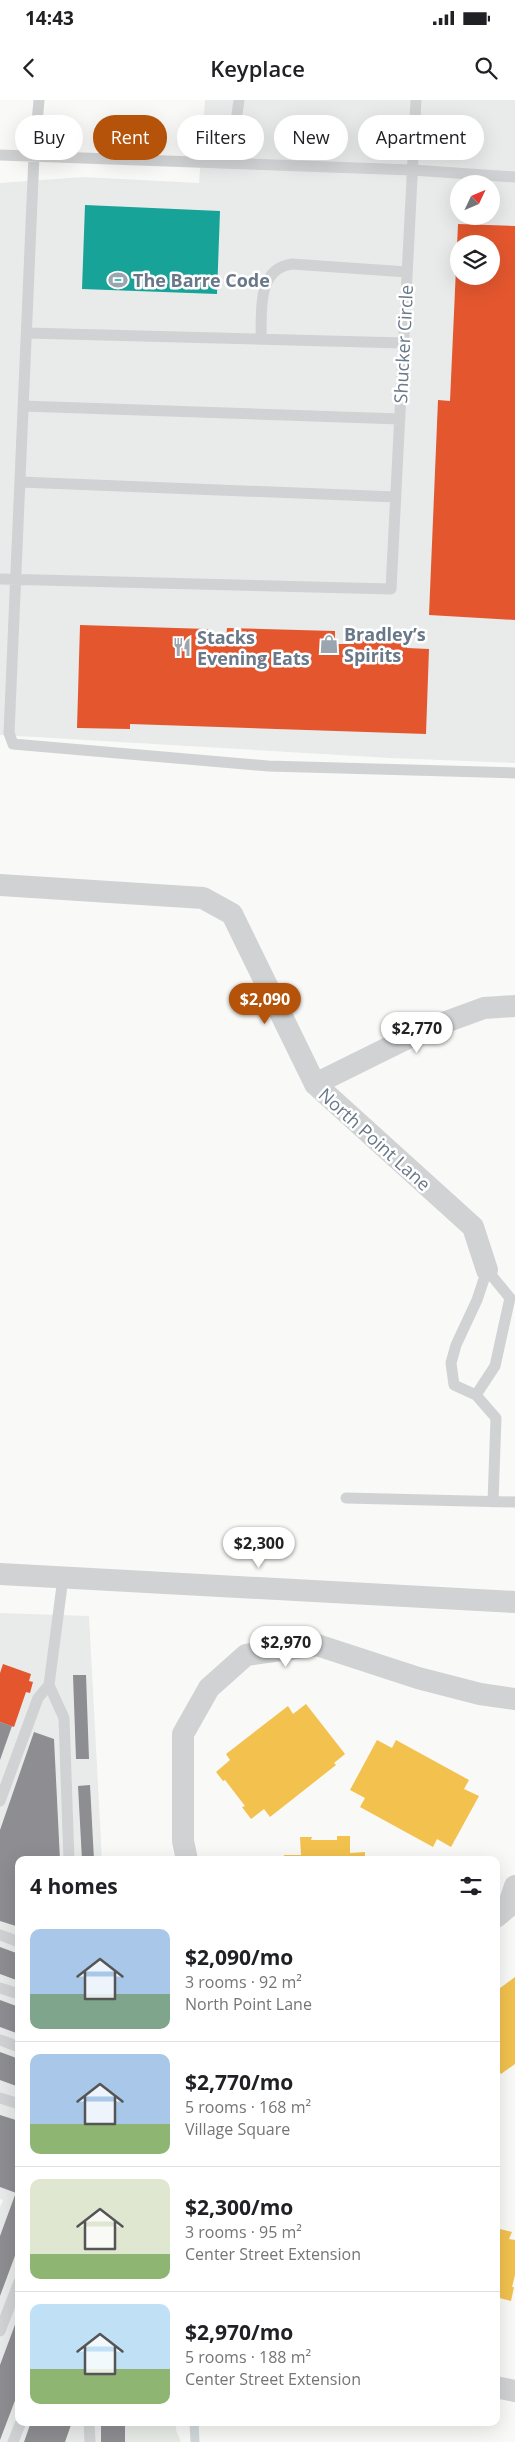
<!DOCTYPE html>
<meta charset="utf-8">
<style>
:root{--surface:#fff;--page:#f2f2f2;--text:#202124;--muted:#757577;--line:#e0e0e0;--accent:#b45309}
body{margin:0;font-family:"Open Sans",sans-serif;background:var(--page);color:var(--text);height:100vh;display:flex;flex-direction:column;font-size:19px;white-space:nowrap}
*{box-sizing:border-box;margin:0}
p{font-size:16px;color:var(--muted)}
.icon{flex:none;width:28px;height:28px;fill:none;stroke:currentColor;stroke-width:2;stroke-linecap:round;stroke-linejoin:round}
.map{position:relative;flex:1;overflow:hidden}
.sheet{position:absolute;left:15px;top:1756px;width:485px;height:570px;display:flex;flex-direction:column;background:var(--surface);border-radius:10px;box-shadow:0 5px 20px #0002}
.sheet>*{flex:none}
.guide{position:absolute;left:15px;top:15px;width:485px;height:45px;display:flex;gap:10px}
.needle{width:32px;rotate:46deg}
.tools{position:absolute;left:450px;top:75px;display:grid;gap:10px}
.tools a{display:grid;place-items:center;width:50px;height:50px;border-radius:50%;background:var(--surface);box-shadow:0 5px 20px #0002;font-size:25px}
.price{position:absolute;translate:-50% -42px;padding:0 11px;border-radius:18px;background:#fff;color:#222;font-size:16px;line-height:32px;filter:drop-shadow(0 1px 2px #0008)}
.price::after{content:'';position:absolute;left:50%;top:30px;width:15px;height:11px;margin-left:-8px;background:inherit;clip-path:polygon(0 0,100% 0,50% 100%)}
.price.active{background:var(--accent);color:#fff}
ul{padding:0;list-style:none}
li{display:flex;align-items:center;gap:15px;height:125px;padding:0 15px}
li+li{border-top:1px solid var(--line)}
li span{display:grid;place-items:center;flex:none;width:140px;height:100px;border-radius:10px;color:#555}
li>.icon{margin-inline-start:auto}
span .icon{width:60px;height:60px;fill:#fffc;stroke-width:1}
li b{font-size:21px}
h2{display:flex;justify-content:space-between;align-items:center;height:60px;padding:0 15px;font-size:21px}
.chip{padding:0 18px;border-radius:22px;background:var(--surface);box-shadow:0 5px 20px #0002;font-size:18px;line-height:45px}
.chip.active{background:var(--accent);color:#fff}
.status{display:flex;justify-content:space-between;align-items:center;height:35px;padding:0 25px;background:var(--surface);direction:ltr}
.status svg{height:14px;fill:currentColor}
header{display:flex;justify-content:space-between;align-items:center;height:65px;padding:0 15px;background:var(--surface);font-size:22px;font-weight:600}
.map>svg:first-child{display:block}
.built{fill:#e9ebeb;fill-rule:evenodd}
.green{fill:#e8ece6}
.homes{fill:#f2c14e}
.shops{fill:#e4572e;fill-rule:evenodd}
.public{fill:#17a398}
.industry{fill:#8d8d92}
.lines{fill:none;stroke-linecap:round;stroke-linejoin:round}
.stream{stroke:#d2d9dd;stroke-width:9}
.service{stroke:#d1d2d3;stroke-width:11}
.minor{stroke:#d1d2d3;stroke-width:22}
.labels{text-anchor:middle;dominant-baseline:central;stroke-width:5;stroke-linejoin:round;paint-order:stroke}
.poi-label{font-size:18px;font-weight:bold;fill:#687889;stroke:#fff;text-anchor:start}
.street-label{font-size:18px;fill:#687889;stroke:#fff}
</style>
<div class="status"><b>14:43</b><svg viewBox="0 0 49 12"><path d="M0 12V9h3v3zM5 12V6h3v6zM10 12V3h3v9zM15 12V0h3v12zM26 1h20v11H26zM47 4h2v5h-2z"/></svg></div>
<header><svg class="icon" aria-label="back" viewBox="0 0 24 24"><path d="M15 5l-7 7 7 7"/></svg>Keyplace<svg class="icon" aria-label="search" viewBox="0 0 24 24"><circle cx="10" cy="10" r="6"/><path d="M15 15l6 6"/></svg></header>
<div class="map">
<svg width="515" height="2342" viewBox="0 0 515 2342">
<rect width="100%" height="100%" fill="#f9f9f8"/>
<path class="built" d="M 205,0 L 515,0 L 515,663 L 390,658 L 0,635 L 0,83 L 83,77 L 199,83 ZM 459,84 L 491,84 L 491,116 L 459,116 ZM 459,144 L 491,144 L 491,176 L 459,176 Z
M 0,1513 L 89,1516 L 102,1760 L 19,1760 L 19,2322 L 134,2323 L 135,2342 L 0,2342 L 0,2107 L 3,2100 L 0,2099 Z"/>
<path class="green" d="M 127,2323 L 176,2323 L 176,2330 L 181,2342 L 128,2342 Z"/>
<path class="homes" d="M 306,1604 L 345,1654 L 334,1663 L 336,1665 L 270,1717 L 264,1709 L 251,1719 L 242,1707 L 245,1706 L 225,1680 L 223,1681 L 216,1672 L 230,1660 L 226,1654 L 288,1606 L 293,1614 Z
M 377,1640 L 392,1648 L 396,1640 L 469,1680 L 464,1689 L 479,1696 L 451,1747 L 437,1739 L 433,1747 L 360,1707 L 365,1698 L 350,1690 Z
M 337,1736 L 350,1736 L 350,1753 L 365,1752 L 365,1760 L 284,1760 L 284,1755 L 301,1755 L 300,1737 L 312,1737 L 311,1740 L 337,1740 Z
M 515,1877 L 515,1964 L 501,1974 L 496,1968 L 496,1891 Z
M 496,2128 L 512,2132 L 509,2139 L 515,2140 L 515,2175 L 512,2187 L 514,2187 L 511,2201 L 496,2197 Z"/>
<path class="shops" d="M 458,124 L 515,126 L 515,520 L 429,515 L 438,300 L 450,301 ZM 459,144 L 491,144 L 491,176 L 459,176 Z
M 80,525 L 208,529 L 207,539 L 226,540 L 227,528 L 335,531 L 335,544 L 354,544 L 354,536 L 407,538 L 407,548 L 429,549 L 426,634 L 130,624 L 130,629 L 77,628 Z
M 3,1564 L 31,1574 L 29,1581 L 33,1582 L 30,1593 L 26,1592 L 14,1627 L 0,1622 L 0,1573 Z"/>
<path class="public" d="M 85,105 L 220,111 L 217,194 L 82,189 Z"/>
<path class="industry" d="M 73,1575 L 86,1575 L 89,1659 L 76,1659 Z
M 0,1622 L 12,1626 L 0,1660 Z
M 34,1632 L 54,1639 L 60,1760 L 19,1760 L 19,1827 L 0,1821 L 0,1730 Z
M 90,1685 L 94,1760 L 82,1760 L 78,1686 Z
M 0,1847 L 19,1854 L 19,1881 L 0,1874 Z
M 0,1900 L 19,1907 L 19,1934 L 0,1927 Z
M 0,1952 L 19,1959 L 19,1987 L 0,1980 Z
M 0,2015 L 19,2021 L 19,2094 L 0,2087 Z
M 15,2095 L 19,2096 L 19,2145 L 0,2196 L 0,2136 Z
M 19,2214 L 19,2290 L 0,2340 L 0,2265 Z
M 31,2322 L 72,2322 L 65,2342 L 24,2342 Z
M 101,2322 L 125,2322 L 125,2342 L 101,2342 Z"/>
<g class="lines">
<path class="stream" d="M 194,2322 L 195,2342"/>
<path class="service" d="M 39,0 L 34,56 L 9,633 L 13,644 L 268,666 L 515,673
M 0,55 L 412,70 L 515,77
M 230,63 L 239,0
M 27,233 L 403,243
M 261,239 C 262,212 256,169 292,164 L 407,172
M 23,306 L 400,319
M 20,382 L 396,397
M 0,479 L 391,489 L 416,0
M 487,1170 L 477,1200 L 456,1245 L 451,1263 L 454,1285 L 476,1295 L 496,1318 L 493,1402
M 476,1295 L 495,1266 L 510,1198 L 487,1170
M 346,1398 L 515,1402
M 49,1585 L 64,1618 L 69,1760
M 0,1701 L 38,1598 L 49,1585 L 63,1478
M 0,1835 L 19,1842
M 0,1888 L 19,1894
M 0,1940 L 19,1947
M 0,1998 L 19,2004
M 0,2231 L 19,2182
M 89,2322 L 90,2342
M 13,2342 L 21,2322"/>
<path class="minor" d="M 0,785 L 203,798 L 232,814 L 315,984 L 473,1127 L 487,1170
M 315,984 L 418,933 L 443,923 L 484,908 L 515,906
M 0,1474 L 515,1502
M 187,1760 L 183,1741 L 183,1634 L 209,1588 L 246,1555 L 317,1545 L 418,1578 L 480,1594 L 515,1599
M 496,1817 L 508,1807 L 515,1786
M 496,2287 L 515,2291"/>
</g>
<defs>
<g id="stadium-bare" transform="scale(1.5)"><path d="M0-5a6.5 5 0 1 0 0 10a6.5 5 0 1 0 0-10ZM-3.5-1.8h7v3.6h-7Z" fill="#9ba5b0" stroke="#fff" stroke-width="2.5" paint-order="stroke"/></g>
<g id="shop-bare" transform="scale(1.5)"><path d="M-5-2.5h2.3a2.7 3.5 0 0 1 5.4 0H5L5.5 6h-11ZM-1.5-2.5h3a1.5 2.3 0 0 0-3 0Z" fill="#9ba5b0" stroke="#fff" stroke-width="2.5" paint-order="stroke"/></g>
<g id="restaurant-bare" transform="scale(1.5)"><path d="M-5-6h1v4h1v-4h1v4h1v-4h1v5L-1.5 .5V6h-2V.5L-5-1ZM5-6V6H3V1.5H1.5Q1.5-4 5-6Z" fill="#9ba5b0" stroke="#fff" stroke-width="2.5" paint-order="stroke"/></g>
</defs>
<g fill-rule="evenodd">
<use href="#stadium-bare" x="118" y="180"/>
<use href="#shop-bare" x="329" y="544"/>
<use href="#restaurant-bare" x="182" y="547"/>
</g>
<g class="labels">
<g class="poi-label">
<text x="133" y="180">The Barre Code</text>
<text x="344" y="534">Bradley’s<tspan x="344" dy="21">Spirits</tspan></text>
<text x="197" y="537">Stacks<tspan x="197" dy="21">Evening Eats</tspan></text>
</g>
<g class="street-label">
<text transform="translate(403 244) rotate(-87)">Shucker Circle</text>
<text transform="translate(375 1039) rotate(42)">North Point Lane</text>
</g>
</g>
</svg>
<div class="tools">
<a><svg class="needle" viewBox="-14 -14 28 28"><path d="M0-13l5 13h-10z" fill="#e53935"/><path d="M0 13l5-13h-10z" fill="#757577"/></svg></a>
<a><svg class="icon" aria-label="layers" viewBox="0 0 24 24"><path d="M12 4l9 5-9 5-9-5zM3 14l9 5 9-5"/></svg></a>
</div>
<b class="price active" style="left:265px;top:925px">$2,090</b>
<b class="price" style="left:417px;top:954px">$2,770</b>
<b class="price" style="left:259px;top:1469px">$2,300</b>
<b class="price" style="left:286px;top:1568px">$2,970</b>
<div class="guide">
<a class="chip">Buy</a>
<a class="chip active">Rent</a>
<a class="chip">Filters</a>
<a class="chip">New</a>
<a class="chip">Apartment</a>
</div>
<section class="sheet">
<h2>4 homes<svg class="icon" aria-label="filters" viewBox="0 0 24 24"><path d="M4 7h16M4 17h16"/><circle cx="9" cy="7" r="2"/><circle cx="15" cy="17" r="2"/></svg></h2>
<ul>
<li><span style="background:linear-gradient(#a9c7e8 65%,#7fa58c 0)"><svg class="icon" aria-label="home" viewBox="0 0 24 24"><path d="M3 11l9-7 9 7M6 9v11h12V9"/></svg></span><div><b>$2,090/mo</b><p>3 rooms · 92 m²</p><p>North Point Lane</p></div></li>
<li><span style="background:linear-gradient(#a9c7e8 70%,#8fb573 0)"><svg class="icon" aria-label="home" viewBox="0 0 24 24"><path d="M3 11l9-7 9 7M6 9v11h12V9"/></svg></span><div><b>$2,770/mo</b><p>5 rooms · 168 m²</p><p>Village Square</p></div></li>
<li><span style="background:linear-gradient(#dfe7d0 75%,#8fb573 0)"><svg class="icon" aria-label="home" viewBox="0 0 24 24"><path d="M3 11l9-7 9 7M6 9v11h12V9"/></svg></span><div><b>$2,300/mo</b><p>3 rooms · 95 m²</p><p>Center Street Extension</p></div></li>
<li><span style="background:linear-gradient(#bfe0f5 65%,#8fb573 0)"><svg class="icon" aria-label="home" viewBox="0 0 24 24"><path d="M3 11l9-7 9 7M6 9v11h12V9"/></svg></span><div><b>$2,970/mo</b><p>5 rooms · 188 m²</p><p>Center Street Extension</p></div></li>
</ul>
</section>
</div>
